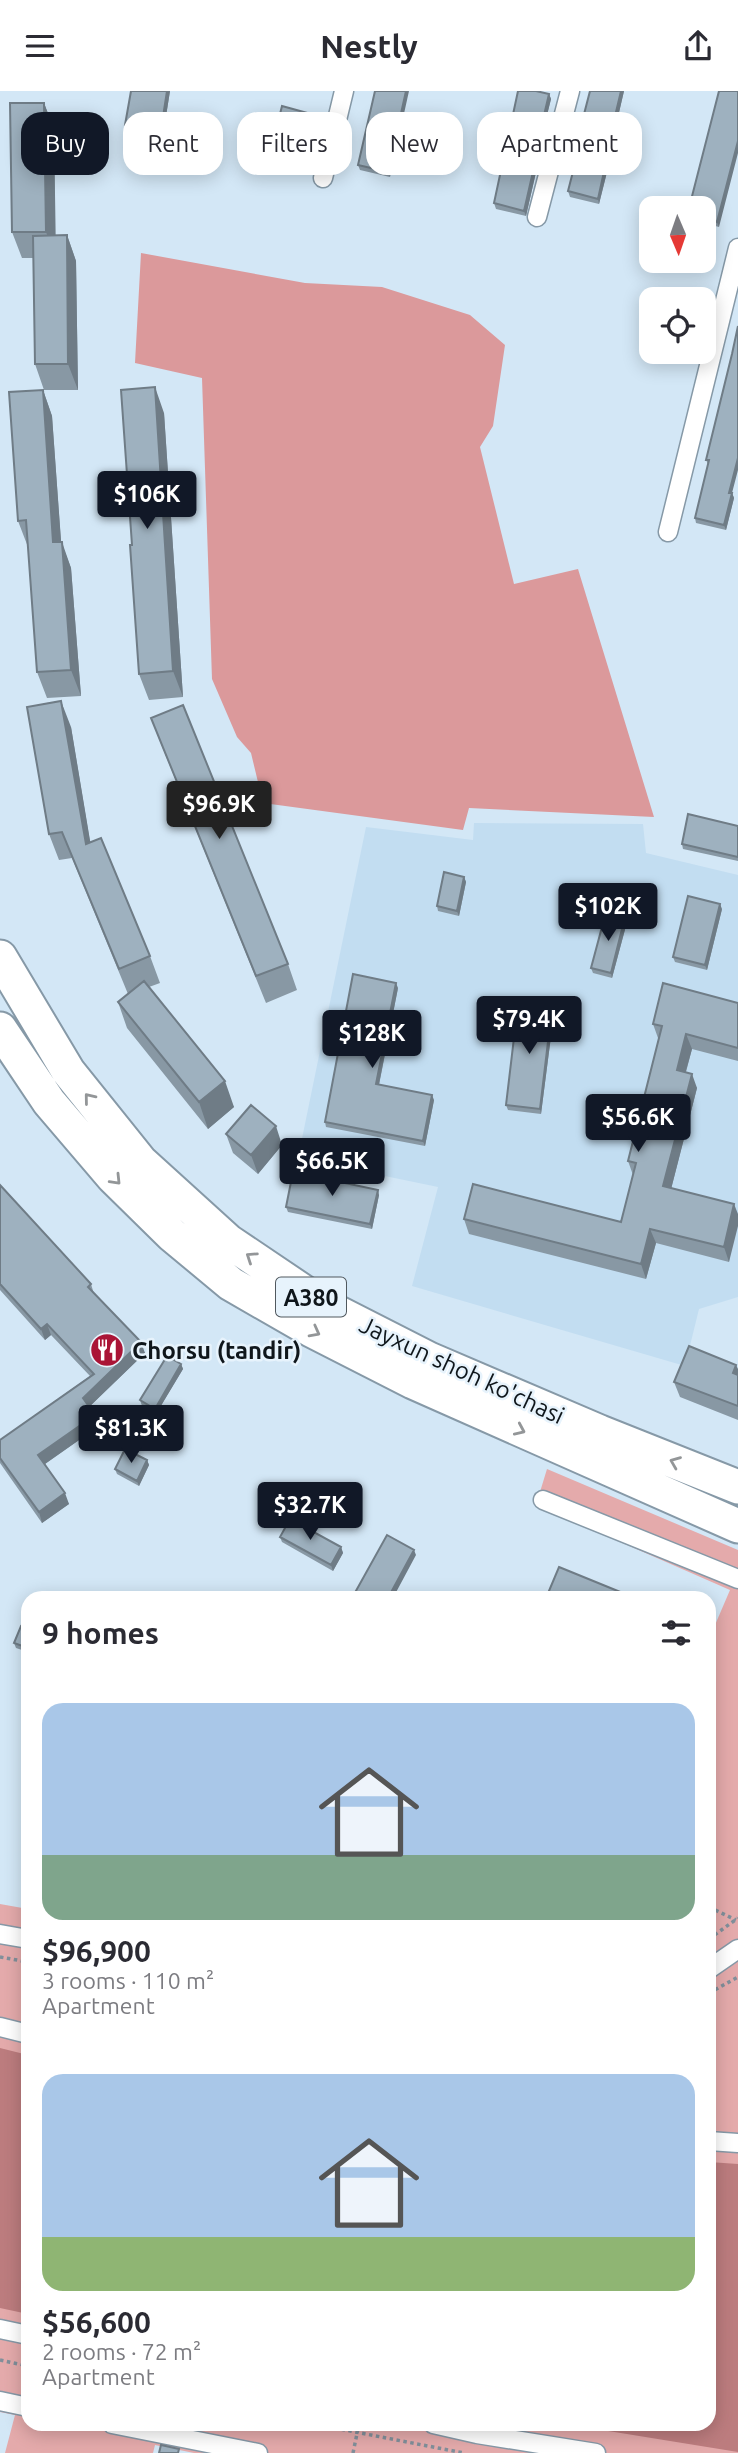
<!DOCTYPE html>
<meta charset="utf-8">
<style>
:root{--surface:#fff;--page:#f7f7f7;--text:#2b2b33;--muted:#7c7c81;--accent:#111827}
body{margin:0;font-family:Ubuntu,sans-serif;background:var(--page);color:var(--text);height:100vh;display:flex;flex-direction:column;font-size:26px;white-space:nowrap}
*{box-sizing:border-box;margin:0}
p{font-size:23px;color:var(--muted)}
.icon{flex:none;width:38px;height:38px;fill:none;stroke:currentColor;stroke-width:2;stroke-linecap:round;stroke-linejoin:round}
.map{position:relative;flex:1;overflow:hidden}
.sheet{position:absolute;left:21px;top:1500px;width:695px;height:840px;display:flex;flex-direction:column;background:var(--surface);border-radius:21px;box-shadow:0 4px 18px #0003}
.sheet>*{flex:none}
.guide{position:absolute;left:21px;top:21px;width:696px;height:63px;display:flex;gap:14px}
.needle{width:46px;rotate:178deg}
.controls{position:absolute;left:639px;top:105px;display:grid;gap:14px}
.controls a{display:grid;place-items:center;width:77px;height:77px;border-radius:14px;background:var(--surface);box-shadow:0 4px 18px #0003;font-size:35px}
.price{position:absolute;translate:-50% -60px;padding:0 16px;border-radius:7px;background:var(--accent);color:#fff;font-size:23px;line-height:46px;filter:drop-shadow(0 2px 4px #0008)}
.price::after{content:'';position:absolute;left:50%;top:42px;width:21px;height:16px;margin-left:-10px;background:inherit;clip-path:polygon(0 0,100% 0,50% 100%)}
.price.selected{background:#222;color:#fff}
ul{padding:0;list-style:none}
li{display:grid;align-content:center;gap:14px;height:371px;padding:0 21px}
li span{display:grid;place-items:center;height:217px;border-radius:21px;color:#555}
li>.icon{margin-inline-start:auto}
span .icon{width:126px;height:126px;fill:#fffc;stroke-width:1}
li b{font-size:30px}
h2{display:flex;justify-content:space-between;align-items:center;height:84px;padding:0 21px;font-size:30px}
.pill{padding:0 24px;border-radius:21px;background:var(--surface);box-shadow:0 4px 18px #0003;font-size:24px;line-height:63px}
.pill.selected{background:var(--accent);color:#fff}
header{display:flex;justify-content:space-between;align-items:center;height:91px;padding:0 21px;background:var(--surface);font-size:32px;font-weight:600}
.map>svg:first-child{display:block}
.built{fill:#c2ddf1}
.green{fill:#e4aaab}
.forest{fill:#db999b}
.water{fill:#bc7c7e}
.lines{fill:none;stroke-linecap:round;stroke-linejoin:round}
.street-casing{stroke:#8699a7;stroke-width:21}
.highway-casing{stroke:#8699a7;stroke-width:37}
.path{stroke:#818f9a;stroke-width:3.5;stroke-dasharray:3.5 3.5;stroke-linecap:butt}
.street{stroke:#fff;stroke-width:18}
.highway{stroke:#fff;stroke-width:33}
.wall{fill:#8898a4}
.shaded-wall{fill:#6f7c86}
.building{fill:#9eb1bf;stroke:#6f7c86;stroke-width:2}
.oneway{stroke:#939698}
.labels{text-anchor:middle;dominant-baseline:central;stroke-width:5;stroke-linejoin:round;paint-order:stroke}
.shield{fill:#e7f3fc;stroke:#50585e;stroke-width:2}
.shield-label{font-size:23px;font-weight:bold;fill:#0f161b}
.poi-label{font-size:24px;font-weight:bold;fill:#0f161b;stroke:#e7f3fc;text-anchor:start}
.street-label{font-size:24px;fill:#0f161b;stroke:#e7f3fc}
</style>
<header><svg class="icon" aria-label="menu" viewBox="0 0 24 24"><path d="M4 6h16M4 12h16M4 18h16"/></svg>Nestly<svg class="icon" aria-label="share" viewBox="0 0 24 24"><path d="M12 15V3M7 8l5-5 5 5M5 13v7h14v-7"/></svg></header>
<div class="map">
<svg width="738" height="2362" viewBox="0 0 738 2362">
<rect width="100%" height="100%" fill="#d3e7f6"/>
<path class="built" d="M 474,732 L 643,733 L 646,762 L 738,784 L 738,1206 L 699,1218 L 685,1275 L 412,1195 L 438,1096 L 298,1067 L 366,736 L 473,749 Z"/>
<path class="green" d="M 547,1378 L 738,1459 L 738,2362 L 194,2362 L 155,2354 L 153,2362 L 5,2362 L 15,2324 L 0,2321 L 0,1813 L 28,1818 L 28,2333 L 709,2333 L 709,1548 L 730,1499 L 536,1414 Z"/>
<path class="forest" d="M 141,162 L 305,192 L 382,196 L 470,224 L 505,254 L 493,335 L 480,356 L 514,493 L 578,478 L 654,726 L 469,717 L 463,739 L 263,712 L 251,662 L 237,646 L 212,588 L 202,287 L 135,272 Z"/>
<path class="water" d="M 0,1957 L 28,1964 L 28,2223 L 0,2217 Z
M 709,2071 L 738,2073 L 738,2361 L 565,2333 L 709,2333 Z"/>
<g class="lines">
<g class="street-casing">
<path id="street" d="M 323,87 L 344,0
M 537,126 L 570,0
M 668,441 L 738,157
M 543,1409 L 738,1488
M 0,1843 L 28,1848
M 709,1878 L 738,1858
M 0,1936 L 28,1943
M 709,2050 L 738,2052
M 0,2238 L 28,2244
M 0,2310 L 28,2316
M 112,2333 L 258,2362
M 433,2333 L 477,2343 L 596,2362"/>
</g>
<g class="highway-casing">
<path id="highway" d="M 0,866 L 68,980 L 141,1071 L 228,1150 L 323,1214 L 429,1268 L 600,1341 L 738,1396
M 0,938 L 49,1011 L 113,1086 L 172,1144 L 231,1193 L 311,1239 L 413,1291 L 738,1435"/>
</g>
<path class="path" d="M 709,1816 L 736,1829
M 709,1848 L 738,1827
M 0,1866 L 28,1871
M 709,1902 L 738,1886
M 0,2269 L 28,2275
M 314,2333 L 464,2362
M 353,2362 L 359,2333"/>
<use href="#street" class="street"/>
<use href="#highway" class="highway"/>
</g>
<path class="wall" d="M 131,0 L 170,0 L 163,44 L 127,39 L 125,34 Z
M 375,0 L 390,86 L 360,79 L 358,74 Z
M 590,0 L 624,0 L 614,43 L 584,36 L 582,31 Z
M 719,0 L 719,136 L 704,132 L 704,117 Z
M 549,3 L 551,8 L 540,52 L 542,55 L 526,125 L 496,118 L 494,112 Z
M 44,12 L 54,38 L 55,144 L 67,144 L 76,170 L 78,299 L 44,299 L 35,273 L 33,167 L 22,167 L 12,141 Z
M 311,23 L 313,28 L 305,59 L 276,52 L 274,47 Z
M 607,81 L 599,113 L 570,106 L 568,100 Z
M 732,263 L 732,402 L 734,407 L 726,439 L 696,432 L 695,427 L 708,373 L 706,369 Z
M 43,299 L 52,325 L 61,451 L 71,477 L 81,605 L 47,607 L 37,581 L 28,456 L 18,430 Z
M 164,322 L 183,606 L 149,609 L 139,583 L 132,454 Z
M 151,627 L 288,873 L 297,899 L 266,912 L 161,653 Z
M 71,636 L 90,751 L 150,865 L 160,892 L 149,896 L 234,1016 L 208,1038 L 127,937 L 118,911 L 128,903 L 72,767 L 59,769 L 49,743 Z
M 738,735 L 738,770 L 683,758 L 682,753 Z
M 464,786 L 466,791 L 459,825 L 438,820 L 437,815 Z
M 722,818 L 707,879 L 675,871 L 673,866 Z
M 627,831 L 612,887 L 593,882 L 591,877 Z
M 398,897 L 379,994 L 434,1009 L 425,1055 L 326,1036 L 325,1031 Z
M 738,912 L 738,970 L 692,958 L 686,981 L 697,997 L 671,1098 L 734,1113 L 729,1171 L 656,1152 L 646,1188 L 469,1143 L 464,1128 L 621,1131 L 633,1084 L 628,1070 L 659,948 L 658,947 L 653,933 Z
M 554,922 L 541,1023 L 508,1019 L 506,1014 Z
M 226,1043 L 282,1054 L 258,1083 L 233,1062 Z
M 0,1094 L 91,1193 L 94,1203 L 145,1262 L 89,1316 L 95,1324 L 99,1335 L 45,1373 L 69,1413 L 42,1432 L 0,1372 L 0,1349 L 90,1285 L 51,1244 L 45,1249 L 0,1199 Z
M 379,1104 L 372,1138 L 288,1121 L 286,1116 Z
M 181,1273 L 183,1278 L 156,1323 L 142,1315 L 140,1309 Z
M 738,1278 L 738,1329 L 680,1306 L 674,1291 Z
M 147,1369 L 149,1374 L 139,1395 L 117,1383 L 115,1378 Z
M 280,1446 L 341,1456 L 343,1462 L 333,1480 L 282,1451 Z
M 28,1538 L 28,1561 L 16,1557 L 14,1552 Z"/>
<path class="shaded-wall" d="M 167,0 L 170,0 L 163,44 L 161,39 Z
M 406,0 L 409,0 L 390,86 L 388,81 Z
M 621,0 L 624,0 L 614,43 L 612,38 Z
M 549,3 L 551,8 L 540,52 L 542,55 L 526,125 L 524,120 L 538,50 Z
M 44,12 L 54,38 L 56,167 L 46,141 Z
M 311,23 L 313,28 L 305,59 L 303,54 Z
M 738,50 L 738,62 L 719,136 L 717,131 Z
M 605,76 L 607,81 L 599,113 L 598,108 Z
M 67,144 L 76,170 L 78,299 L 68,273 Z
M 155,296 L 164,322 L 183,606 L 173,580 Z
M 43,299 L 52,325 L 63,477 L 53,451 Z
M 738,367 L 738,379 L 732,402 L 734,407 L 726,439 L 724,434 L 729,402 Z
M 62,451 L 71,477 L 81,605 L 71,579 Z
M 61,610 L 71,636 L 95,779 L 86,753 Z
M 464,786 L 466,791 L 459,825 L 457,820 Z
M 720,813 L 722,818 L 707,879 L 705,874 Z
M 625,826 L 627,831 L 612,887 L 611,882 Z
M 396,892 L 398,897 L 378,998 L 376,993 Z
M 552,917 L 554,922 L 541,1023 L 540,1018 Z
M 686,943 L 692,958 L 682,994 L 677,979 Z
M 692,983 L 697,997 L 668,1110 L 663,1095 Z
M 225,990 L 234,1016 L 208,1038 L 199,1011 Z
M 432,1004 L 434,1009 L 425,1055 L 423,1050 Z
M 276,1035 L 282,1054 L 258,1083 L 251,1064 Z
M 378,1099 L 379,1104 L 372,1138 L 370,1133 Z
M 734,1113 L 738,1123 L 738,1135 L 729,1171 L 724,1156 Z
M 650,1138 L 656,1152 L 646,1188 L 641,1173 Z
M 47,1233 L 51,1244 L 45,1249 L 41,1238 Z
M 141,1251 L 145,1262 L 87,1318 L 83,1307 Z
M 181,1273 L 183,1278 L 156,1323 L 155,1318 Z
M 736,1274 L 738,1278 L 738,1297 L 733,1282 Z
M 95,1324 L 99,1335 L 42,1375 L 38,1364 Z
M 147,1369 L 149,1374 L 139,1395 L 137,1390 Z
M 65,1402 L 69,1413 L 42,1432 L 39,1421 Z
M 341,1456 L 343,1462 L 333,1480 L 331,1474 Z
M 414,1459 L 416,1464 L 393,1507 L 388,1507 Z"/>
<path class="building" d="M 131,0 L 167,0 L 161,39 L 125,34 Z
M 375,0 L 406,0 L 388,81 L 358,74 Z
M 518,0 L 536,0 L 549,3 L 538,50 L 540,50 L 524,120 L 494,112 Z
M 590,0 L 621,0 L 612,38 L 582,31 Z
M 719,0 L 738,0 L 738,50 L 717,131 L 704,127 L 704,117 L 689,117 Z
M 10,12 L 44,12 L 46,141 L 12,141 Z
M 282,15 L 311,23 L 303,54 L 274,47 Z
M 576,69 L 605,76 L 598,108 L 568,100 Z
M 67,144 L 68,273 L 35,273 L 33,145 Z
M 738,235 L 738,367 L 729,402 L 732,402 L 724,434 L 695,427 L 709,369 L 706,369 L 732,263 Z
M 155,296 L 173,580 L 139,583 L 130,454 L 132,454 L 121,299 Z
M 43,299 L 53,451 L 62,451 L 71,579 L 37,581 L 26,429 L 18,430 L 9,301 Z
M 61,610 L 86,753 L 101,747 L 150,865 L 119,878 L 62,741 L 49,743 L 27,616 Z
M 183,614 L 288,873 L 256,885 L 151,627 Z
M 688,723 L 738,735 L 738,766 L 682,753 Z
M 444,781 L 464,786 L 457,820 L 437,815 Z
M 688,805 L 720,813 L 705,874 L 673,866 Z
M 606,821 L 625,826 L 611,882 L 591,877 Z
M 353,883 L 396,892 L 376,993 L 432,1004 L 423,1050 L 325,1031 Z
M 144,890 L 225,990 L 199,1011 L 118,911 Z
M 663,892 L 738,912 L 738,957 L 686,943 L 677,979 L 692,983 L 663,1095 L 734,1113 L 724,1156 L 650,1138 L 641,1173 L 464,1128 L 473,1093 L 621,1131 L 636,1072 L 628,1070 L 662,935 L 653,933 Z
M 518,913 L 552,917 L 540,1018 L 506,1014 Z
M 251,1014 L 276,1035 L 251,1064 L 226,1043 Z
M 293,1081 L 378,1099 L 370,1133 L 286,1116 Z
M 0,1094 L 91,1193 L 88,1196 L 141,1251 L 83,1307 L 95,1324 L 38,1364 L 65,1402 L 39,1421 L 0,1367 L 0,1349 L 94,1283 L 47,1233 L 41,1238 L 0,1193 Z
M 689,1255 L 736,1274 L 733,1282 L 738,1284 L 738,1315 L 674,1291 Z
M 167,1265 L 181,1273 L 155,1318 L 140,1309 Z
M 125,1358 L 147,1369 L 137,1390 L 115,1378 Z
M 290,1428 L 341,1456 L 331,1474 L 280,1446 Z
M 387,1444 L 414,1459 L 388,1507 L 352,1507 Z
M 559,1476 L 635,1507 L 546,1507 Z
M 21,1535 L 28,1538 L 28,1557 L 14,1552 Z
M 161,2354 L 179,2358 L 178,2362 L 159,2362 Z"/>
<defs><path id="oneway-chevron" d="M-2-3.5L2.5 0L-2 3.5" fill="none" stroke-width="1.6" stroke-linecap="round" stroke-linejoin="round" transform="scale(1.75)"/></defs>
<g class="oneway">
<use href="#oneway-chevron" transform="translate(89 1007) rotate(-129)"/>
<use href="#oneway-chevron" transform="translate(116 1089) rotate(46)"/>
<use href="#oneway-chevron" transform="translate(251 1166) rotate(-146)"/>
<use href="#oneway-chevron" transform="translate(315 1241) rotate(28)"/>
<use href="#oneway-chevron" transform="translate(520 1339) rotate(24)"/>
<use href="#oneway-chevron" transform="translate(675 1371) rotate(-158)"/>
</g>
<defs>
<g id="restaurant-disc" transform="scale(1.75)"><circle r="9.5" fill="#aa1436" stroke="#e7f3fc"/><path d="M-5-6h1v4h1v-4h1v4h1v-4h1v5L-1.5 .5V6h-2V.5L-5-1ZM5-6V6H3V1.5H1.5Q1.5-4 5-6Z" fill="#fff"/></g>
</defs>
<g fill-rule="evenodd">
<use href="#restaurant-disc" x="107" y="1259"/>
</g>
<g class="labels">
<rect class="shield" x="276" y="1186.5" width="70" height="39" rx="5"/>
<g class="shield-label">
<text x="311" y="1206">A380</text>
</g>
<g class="poi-label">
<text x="132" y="1259">Chorsu (tandir)</text>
</g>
<g class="street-label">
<text transform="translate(462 1279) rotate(25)">Jayxun shoh ko'chasi</text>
</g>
</g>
</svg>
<div class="controls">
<a><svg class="needle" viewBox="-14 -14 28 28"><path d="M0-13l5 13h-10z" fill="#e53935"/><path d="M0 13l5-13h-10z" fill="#7c7c81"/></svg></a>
<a><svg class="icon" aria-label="locate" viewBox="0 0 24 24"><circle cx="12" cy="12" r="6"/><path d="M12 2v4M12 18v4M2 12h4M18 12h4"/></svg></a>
</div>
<b class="price" style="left:147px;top:440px">$106K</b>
<b class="price selected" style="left:219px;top:750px">$96.9K</b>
<b class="price" style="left:608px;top:852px">$102K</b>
<b class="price" style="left:529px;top:965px">$79.4K</b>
<b class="price" style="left:372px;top:979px">$128K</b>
<b class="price" style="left:638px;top:1063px">$56.6K</b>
<b class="price" style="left:332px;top:1107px">$66.5K</b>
<b class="price" style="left:131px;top:1374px">$81.3K</b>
<b class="price" style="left:310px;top:1451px">$32.7K</b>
<div class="guide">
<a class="pill selected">Buy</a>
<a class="pill">Rent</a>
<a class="pill">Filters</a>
<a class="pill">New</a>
<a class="pill">Apartment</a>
</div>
<section class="sheet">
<h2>9 homes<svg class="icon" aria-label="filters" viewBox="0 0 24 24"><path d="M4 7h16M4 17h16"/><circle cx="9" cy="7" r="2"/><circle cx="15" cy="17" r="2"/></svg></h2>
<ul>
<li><span style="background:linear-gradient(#a9c7e8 70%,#7fa58c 0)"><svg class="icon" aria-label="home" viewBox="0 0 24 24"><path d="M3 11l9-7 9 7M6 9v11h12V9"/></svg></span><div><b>$96,900</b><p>3 rooms · 110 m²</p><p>Apartment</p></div></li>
<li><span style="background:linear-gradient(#a9c7e8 75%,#8fb573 0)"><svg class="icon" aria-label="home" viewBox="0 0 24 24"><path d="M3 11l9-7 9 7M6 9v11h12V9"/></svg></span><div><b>$56,600</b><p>2 rooms · 72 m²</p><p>Apartment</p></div></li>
</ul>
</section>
</div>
